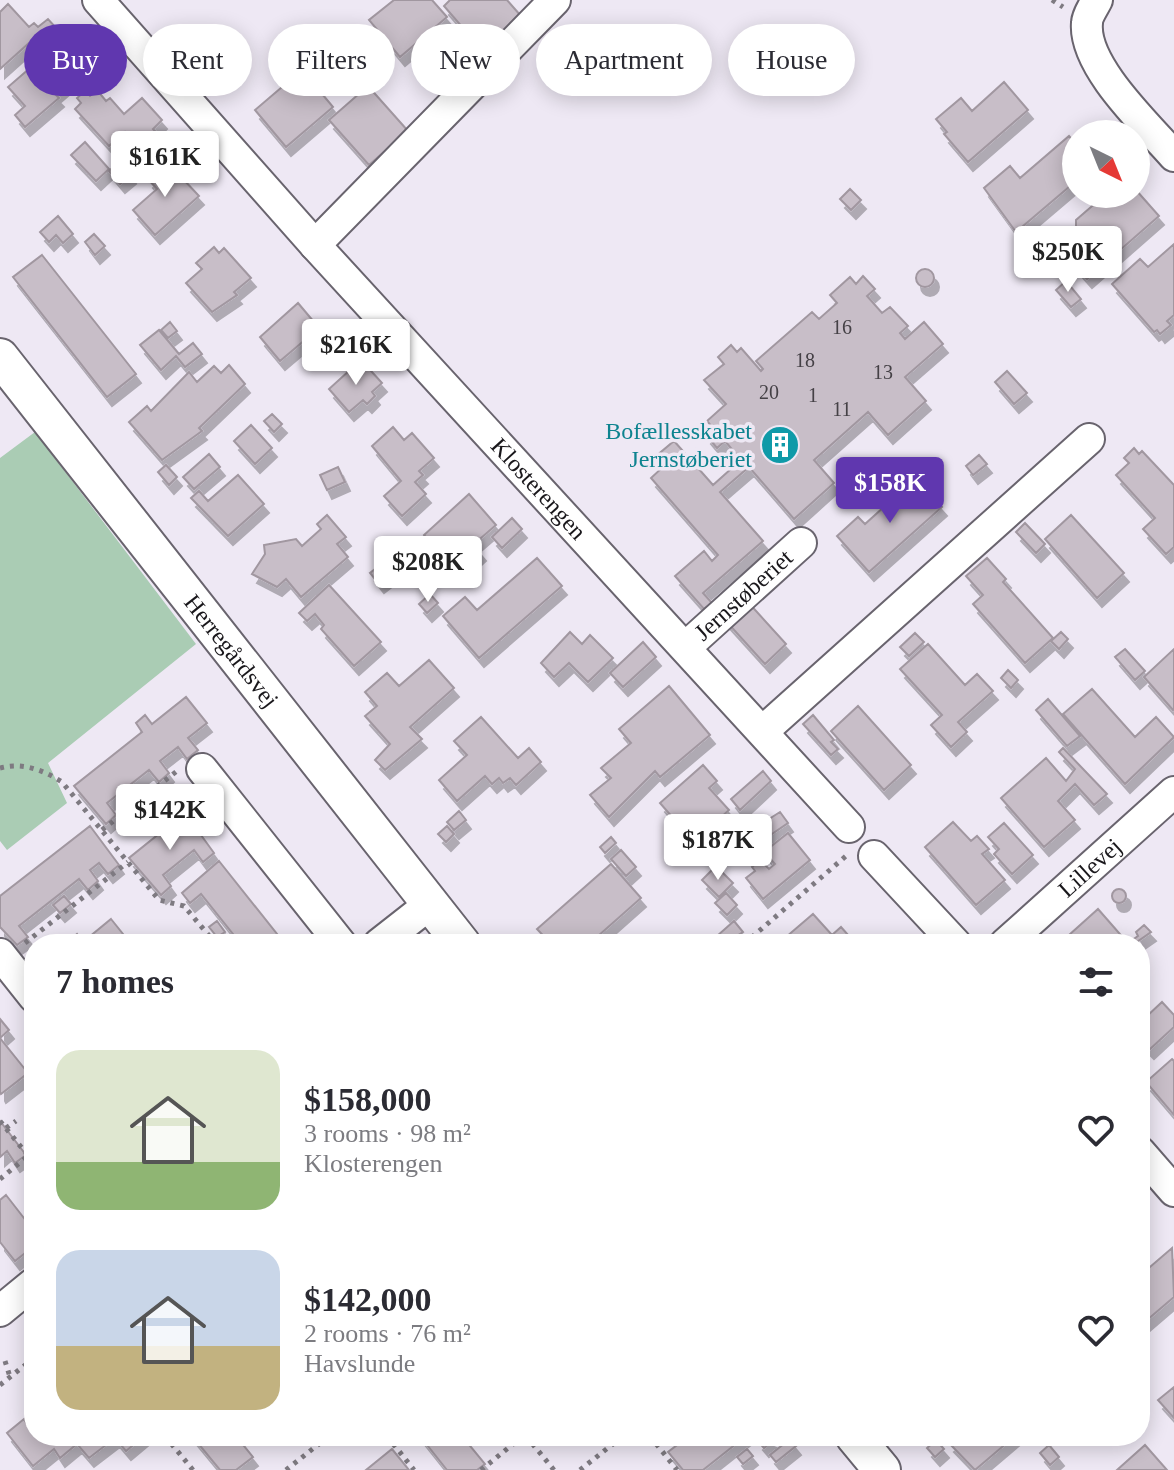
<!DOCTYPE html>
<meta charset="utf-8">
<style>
:root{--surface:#fff;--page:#f7f7f7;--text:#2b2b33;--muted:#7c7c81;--accent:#6037af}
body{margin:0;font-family:"Times New Roman",serif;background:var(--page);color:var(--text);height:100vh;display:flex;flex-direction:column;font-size:30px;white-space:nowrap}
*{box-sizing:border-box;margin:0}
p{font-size:26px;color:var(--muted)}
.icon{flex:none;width:44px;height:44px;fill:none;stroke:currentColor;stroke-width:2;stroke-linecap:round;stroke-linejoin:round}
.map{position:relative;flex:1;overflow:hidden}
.panel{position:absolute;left:24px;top:934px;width:1126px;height:512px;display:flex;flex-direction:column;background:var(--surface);border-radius:32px;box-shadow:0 4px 20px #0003}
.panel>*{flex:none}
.guide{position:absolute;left:24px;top:24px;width:1126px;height:72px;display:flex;gap:16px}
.needle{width:52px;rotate:137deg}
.buttons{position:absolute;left:1062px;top:120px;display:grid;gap:16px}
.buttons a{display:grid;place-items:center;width:88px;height:88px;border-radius:50%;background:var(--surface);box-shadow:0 4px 20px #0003;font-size:40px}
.price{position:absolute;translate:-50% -68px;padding:0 18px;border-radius:8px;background:#fff;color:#222;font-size:26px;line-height:52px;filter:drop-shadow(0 2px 4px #0008)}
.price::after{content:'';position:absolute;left:50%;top:48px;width:24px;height:18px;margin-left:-12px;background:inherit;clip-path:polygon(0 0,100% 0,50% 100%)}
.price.on{background:var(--accent);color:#fff}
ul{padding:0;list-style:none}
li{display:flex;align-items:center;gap:24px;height:200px;padding:0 32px}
li span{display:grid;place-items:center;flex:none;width:224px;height:160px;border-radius:24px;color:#555}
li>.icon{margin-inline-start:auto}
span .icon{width:96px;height:96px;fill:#fffc;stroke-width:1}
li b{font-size:34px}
h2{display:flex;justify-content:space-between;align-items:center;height:96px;padding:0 32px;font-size:34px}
.tag{padding:0 28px;border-radius:36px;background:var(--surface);box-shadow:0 4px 20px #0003;font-size:28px;line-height:72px}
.tag.on{background:var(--accent);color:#fff}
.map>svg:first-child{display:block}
.green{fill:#aaccb4}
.building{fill:#c8bec8;stroke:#a197a0;stroke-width:2;filter:url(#shadow)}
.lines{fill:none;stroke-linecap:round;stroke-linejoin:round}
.minor-casing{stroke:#69646e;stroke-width:34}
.tertiary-casing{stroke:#69646e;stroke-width:40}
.path{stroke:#7e7a81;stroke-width:5;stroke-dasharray:4 6;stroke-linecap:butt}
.minor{stroke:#fff;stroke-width:30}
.tertiary{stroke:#fff;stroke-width:36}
.labels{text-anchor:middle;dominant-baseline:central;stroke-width:7;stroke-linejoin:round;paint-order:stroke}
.number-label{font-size:20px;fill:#454146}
.culture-label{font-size:24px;fill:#0d838f;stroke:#eee8f4;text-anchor:end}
.street-label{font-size:24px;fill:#19171b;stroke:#eee8f4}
</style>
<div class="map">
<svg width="1174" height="1470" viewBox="0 0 1174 1470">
<defs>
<filter id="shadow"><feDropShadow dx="5" dy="9" stdDeviation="0" flood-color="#0004"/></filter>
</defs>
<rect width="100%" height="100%" fill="#eee8f4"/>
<path class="green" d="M 35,432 L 196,644 L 48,763 L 67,803 L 7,850 L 0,841 L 0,458 Z"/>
<path class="building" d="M 394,0 L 432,0 L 447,17 L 400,57 L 369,20 Z
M 450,0 L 507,0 L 521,16 L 482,50 L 444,6 Z
M 8,4 L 29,27 L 34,23 L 38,27 L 48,19 L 57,29 L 35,50 L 29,43 L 0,69 L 0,12 Z
M 59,43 L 83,70 L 55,94 L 59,98 L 25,127 L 15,115 L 25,106 L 8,87 Z
M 302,70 L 333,107 L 286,147 L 255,110 Z
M 1004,82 L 1028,110 L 968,162 L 944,134 L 947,132 L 936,119 L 961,98 L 972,111 Z
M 368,86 L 408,131 L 369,165 L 329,120 Z
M 97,90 L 106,101 L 110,98 L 124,114 L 142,98 L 162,120 L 153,129 L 165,142 L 138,165 L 127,152 L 135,144 L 125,132 L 109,146 L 75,109 L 81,103 L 77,98 L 85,91 L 90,96 Z
M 1069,136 L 1076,144 L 1076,181 L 1016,232 L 984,188 L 1010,166 L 1020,178 Z
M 85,142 L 109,169 L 96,181 L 71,155 Z
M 119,162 L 131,175 L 120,184 L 109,171 Z
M 167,162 L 199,196 L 155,235 L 133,210 L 157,189 L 148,179 Z
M 850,189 L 861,200 L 851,210 L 840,199 Z
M 1136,190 L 1159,216 L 1087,279 L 1063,252 L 1083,234 L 1076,226 L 1076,220 L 1106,194 L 1111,194 L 1119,203 L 1129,194 L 1136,194 Z
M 58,216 L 73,234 L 63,243 L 56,235 L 49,242 L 40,232 Z
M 94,234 L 105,246 L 95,255 L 85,242 Z
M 1174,244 L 1174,315 L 1167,321 L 1171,325 L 1160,334 L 1157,330 L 1154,332 L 1112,284 L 1140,259 L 1148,267 Z
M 214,247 L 219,253 L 224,248 L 251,278 L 234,292 L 237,295 L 212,312 L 186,283 L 202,269 L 196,263 Z
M 42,255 L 136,374 L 107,397 L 13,277 Z
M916 278a9 9 0 1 1 18 0a9 9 0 1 1-18 0Z
M 863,276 L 875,289 L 867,296 L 882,313 L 890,307 L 908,326 L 900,333 L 905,339 L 924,322 L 943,344 L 905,377 L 926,401 L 888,435 L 868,412 L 814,460 L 834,483 L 794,519 L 749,467 L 720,492 L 763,541 L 703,593 L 712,603 L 704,609 L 675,576 L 704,551 L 712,561 L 718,555 L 651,478 L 663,467 L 655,457 L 674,441 L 713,485 L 741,460 L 725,441 L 717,448 L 706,435 L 713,428 L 707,421 L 726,404 L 704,380 L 724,364 L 718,357 L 731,345 L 737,352 L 741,348 L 761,371 L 763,369 L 756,361 L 812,312 L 819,319 L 837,303 L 830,295 L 850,277 L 856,284 Z
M 1066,281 L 1081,299 L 1071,307 L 1056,290 Z
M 298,303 L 319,328 L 280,361 L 260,337 Z
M 170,322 L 177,331 L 168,338 L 161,330 Z
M 159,330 L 179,354 L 193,343 L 202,354 L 185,367 L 176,356 L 161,370 L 140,345 Z
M 361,360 L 382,383 L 372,392 L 375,396 L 367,404 L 363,400 L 349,412 L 329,389 Z
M 229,365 L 245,384 L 199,428 L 202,431 L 162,460 L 129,422 L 147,406 L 151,411 L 189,372 L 197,382 L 214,366 L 221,373 Z
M 1007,371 L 1027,393 L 1014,404 L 995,382 Z
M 272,414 L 282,424 L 274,432 L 264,421 Z
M 251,425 L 272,448 L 255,464 L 234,441 Z
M 393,427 L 404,440 L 412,433 L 434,458 L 419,471 L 423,475 L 415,482 L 426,494 L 402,516 L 384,496 L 401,481 L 372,446 Z
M 1134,448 L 1139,454 L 1142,451 L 1174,485 L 1174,547 L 1166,554 L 1143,529 L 1155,518 L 1116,475 L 1129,463 L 1124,458 Z
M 209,454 L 220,467 L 194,489 L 183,477 Z
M 979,455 L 987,464 L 973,475 L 966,466 Z
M 166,465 L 177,477 L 169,485 L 158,472 Z
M 338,467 L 345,482 L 327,490 L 320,475 Z
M 238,475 L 264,504 L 228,536 L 191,498 L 199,491 L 208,501 Z
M 916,478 L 942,507 L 869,572 L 837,536 L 858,517 L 865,524 Z
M 469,494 L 496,525 L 474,544 L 481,552 L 458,573 L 424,535 Z
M 327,515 L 346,537 L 337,544 L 348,557 L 301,597 L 286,579 L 277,587 L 252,574 L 265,554 L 264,545 L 296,539 L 302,546 L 321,529 L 317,524 Z
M 1071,515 L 1124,573 L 1097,598 L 1045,539 Z
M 512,518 L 522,529 L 502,548 L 492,537 Z
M 1025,523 L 1045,544 L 1036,553 L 1016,532 Z
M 537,558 L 562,586 L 479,658 L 443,616 L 465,597 L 477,610 Z
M 987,558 L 1006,579 L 1003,582 L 1053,638 L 1025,663 L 973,604 L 983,595 L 966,576 Z
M 379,566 L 388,577 L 379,584 L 370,573 Z
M 329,585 L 381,642 L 354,666 L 321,629 L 324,625 L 315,614 L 307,621 L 299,613 Z
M 430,594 L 438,603 L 427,613 L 419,604 Z
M 747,601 L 786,644 L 765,664 L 726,621 Z
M 570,632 L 582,644 L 590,635 L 613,658 L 588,682 L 569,663 L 554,677 L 541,663 Z
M 1061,632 L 1068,639 L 1059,649 L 1051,641 Z
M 915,633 L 924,642 L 909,656 L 900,647 Z
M 643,642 L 656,657 L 623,687 L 610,673 Z
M 928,644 L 965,685 L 977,674 L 993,691 L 958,722 L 967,732 L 951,747 L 931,725 L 942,715 L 900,669 Z
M 1125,649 L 1145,671 L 1135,680 L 1115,657 Z
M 1174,649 L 1174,709 L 1173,710 L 1144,677 Z
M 429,660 L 454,688 L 410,727 L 422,739 L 385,770 L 375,760 L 390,744 L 365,716 L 377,706 L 365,692 L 387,673 L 399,686 Z
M 1008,670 L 1018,680 L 1011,688 L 1001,678 Z
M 669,686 L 710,735 L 660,777 L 655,771 L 609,817 L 590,795 L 611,778 L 601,768 L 631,743 L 619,729 Z
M 1092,689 L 1135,737 L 1156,717 L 1174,737 L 1125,784 L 1063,714 Z
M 186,697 L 207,723 L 188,738 L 198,750 L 187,759 L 178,747 L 160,761 L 169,773 L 159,782 L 149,770 L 107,803 L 116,815 L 106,824 L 74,786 L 142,732 L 136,723 L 145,715 L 152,724 Z
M 1048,699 L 1080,736 L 1067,746 L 1036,710 Z
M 858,706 L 911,765 L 884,790 L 831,731 Z
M 813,715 L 834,740 L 831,742 L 838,749 L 831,755 L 803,724 Z
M 481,717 L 518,758 L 529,748 L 541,762 L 516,785 L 510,778 L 503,783 L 499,778 L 492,784 L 485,776 L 457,801 L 439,780 L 467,755 L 454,741 Z
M 1063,748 L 1107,794 L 1094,805 L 1075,784 L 1058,801 L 1075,820 L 1044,847 L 1001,798 L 1046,758 L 1066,781 L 1075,769 L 1059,752 Z
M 703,765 L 717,781 L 709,788 L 729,810 L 694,842 L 660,803 Z
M 763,771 L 771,781 L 740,810 L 731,799 Z
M 135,788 L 142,796 L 131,805 L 124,796 Z
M 459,811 L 466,820 L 454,830 L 447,822 Z
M 780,812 L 788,823 L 766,838 L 758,826 Z
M 185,813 L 214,853 L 203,862 L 194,850 L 163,875 L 171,886 L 161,895 L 129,858 Z
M 953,822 L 971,841 L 977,836 L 989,849 L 982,854 L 1005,880 L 976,905 L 925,847 Z
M 1004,823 L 1033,855 L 1012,874 L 994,854 L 999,849 L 988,837 Z
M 90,826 L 119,865 L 108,874 L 99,863 L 90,870 L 98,881 L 88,890 L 79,879 L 19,926 L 28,937 L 17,945 L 0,927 L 0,896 Z
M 447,826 L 454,834 L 446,842 L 438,834 Z
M 753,833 L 759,841 L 750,849 L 744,841 Z
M 788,833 L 810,860 L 763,899 L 746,878 L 755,871 L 752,867 L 760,860 L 769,869 L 775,864 L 764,852 Z
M 611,837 L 616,843 L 605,853 L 600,847 Z
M 621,850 L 636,867 L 626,876 L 611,859 Z
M 219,861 L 285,944 L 241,944 L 201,894 L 190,903 L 182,893 Z
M 611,864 L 641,898 L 589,944 L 551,944 L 537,929 Z
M 716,866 L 733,883 L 719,897 L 702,880 Z
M1112 896a7 7 0 1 1 14 0a7 7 0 1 1-14 0Z
M 726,893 L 737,905 L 727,915 L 715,903 Z
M 64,896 L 71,904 L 60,913 L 53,905 Z
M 1098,909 L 1126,941 L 1123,944 L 1059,944 Z
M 813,914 L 832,935 L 841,927 L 856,944 L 792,944 L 786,937 Z
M 111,919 L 131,944 L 65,944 L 77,934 L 83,942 Z
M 217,921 L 225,932 L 217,937 L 209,927 Z
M 734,921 L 743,932 L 724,944 L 717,936 Z
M 1144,925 L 1151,932 L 1134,944 L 1131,941 L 1138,936 L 1136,932 Z
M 1162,1002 L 1174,1015 L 1174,1027 L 1149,1050 L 1140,1041 L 1140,1010 L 1146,1017 Z
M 0,1019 L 9,1030 L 0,1038 L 28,1073 L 1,1094 L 0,1092 Z
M 1172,1059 L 1174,1061 L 1174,1115 L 1146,1082 Z
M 0,1121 L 26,1155 L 15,1163 L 7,1151 L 0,1157 Z
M 6,1195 L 34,1231 L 34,1246 L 15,1261 L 0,1242 L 0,1200 Z
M 1172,1248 L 1174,1297 L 1140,1326 L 1140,1269 L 1143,1273 Z
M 1174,1387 L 1174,1418 L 1158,1400 Z
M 24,1419 L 34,1436 L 41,1439 L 43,1436 L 144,1436 L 126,1451 L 115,1438 L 89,1458 L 77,1444 L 60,1458 L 54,1449 L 33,1466 L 7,1433 Z
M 192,1436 L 236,1436 L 253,1457 L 236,1470 L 220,1470 Z
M 420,1436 L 462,1436 L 485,1464 L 477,1470 L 447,1470 Z
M 689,1436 L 746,1436 L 703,1470 L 683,1470 L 668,1452 Z
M 764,1436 L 774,1440 L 764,1448 L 758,1441 Z
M 958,1436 L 1015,1436 L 975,1470 L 949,1443 Z
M 790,1439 L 796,1446 L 776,1462 L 770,1455 Z
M 936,1440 L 944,1449 L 935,1457 L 927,1448 Z
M 1049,1445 L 1059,1457 L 1050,1465 L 1040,1453 Z
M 1145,1445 L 1167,1470 L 1117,1470 Z
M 392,1449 L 409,1470 L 366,1470 Z
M 747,1449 L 753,1456 L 743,1464 L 737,1457 Z"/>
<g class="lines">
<g class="minor-casing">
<g id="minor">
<path id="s1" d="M 98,0 L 315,245 L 849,827"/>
<path d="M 1097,0 C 1094,6 1087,16 1087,23 C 1083,66 1147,125 1174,156"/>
<path d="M 315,245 L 555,0"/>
<path id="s2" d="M 687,646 L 801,543"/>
<path d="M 763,731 L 1089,439"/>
<path d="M 202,769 L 341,944"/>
<path d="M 874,856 L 956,944"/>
<path d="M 379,944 L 430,904"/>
<path id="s3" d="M 1005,944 L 1174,792"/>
<path d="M 0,954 L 34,997"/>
<path d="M 1140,1152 L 1174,1191"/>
<path d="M 0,1311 L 34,1283"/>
</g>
</g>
<g class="tertiary-casing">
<g id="tertiary">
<path id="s4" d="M 0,357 L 462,944"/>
<path d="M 854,1436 L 882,1470"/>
</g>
</g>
<path class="path" d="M 1052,0 L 1063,7
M 0,768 C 23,762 43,770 62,782 L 159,900 L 184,906 L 216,944
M 102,830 L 177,771
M 25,943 L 128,862
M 744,944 L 846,856
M 0,1121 L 34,1163
M 6,1128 L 16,1121
M 0,1179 L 28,1156
M 5,1361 L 10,1377
M 0,1385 L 34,1358
M 165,1436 L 193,1470
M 387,1436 L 414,1470
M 526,1436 L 554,1470
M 650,1436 L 677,1470
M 286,1470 L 329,1436
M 481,1470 L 523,1436
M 580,1470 L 623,1436"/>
<use href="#minor" class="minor"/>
<use href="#tertiary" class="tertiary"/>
</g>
<defs>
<g id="building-disc" transform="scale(2)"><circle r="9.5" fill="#0f9aa8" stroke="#eee8f4"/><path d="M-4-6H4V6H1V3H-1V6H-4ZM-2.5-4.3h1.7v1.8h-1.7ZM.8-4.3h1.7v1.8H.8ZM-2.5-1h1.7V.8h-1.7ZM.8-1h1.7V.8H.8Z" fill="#fff"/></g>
</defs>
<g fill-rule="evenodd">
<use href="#building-disc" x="780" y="445"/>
</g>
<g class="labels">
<g class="number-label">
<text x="842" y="327">16</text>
<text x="805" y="360">18</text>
<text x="883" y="372">13</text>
<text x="769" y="392">20</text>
<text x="813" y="395">1</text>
<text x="842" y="409">11</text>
</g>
<g class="culture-label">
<text x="752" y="431">Bofællesskabet<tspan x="752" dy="28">Jernstøberiet</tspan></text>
</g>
<g class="street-label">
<text stroke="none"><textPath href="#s1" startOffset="658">Klosterengen</textPath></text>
<text stroke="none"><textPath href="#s2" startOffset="76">Jernstøberiet</textPath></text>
<text stroke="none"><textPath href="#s4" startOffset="374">Herregårdsvej</textPath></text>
<text stroke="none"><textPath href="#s3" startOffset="114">Lillevej</textPath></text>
</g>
</g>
</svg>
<div class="buttons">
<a><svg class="needle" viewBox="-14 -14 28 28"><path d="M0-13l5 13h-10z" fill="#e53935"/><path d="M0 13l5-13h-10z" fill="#7c7c81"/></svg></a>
</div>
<b class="price" style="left:165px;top:199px">$161K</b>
<b class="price" style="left:1068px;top:294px">$250K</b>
<b class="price" style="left:356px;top:387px">$216K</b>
<b class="price on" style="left:890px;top:525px">$158K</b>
<b class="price" style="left:428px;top:604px">$208K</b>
<b class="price" style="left:170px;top:852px">$142K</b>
<b class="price" style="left:718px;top:882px">$187K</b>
<div class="guide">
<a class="tag on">Buy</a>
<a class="tag">Rent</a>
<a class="tag">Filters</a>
<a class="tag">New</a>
<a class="tag">Apartment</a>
<a class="tag">House</a>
</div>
<section class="panel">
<h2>7 homes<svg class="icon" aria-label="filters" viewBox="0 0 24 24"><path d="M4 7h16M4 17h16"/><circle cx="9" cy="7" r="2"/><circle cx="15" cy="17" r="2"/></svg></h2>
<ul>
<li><span style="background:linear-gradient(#dfe7d0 70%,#8fb573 0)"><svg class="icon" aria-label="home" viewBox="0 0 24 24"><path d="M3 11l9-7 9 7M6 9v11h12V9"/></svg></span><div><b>$158,000</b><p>3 rooms · 98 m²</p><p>Klosterengen</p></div><svg class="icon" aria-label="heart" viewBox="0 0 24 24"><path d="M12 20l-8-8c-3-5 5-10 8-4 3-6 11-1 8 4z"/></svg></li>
<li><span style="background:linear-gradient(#c9d6e8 60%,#c2b280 0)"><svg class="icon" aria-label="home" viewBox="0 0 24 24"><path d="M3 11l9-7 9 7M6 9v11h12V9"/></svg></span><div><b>$142,000</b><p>2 rooms · 76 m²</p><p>Havslunde</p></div><svg class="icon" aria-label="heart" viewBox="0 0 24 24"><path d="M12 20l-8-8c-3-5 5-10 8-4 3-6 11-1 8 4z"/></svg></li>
</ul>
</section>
</div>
